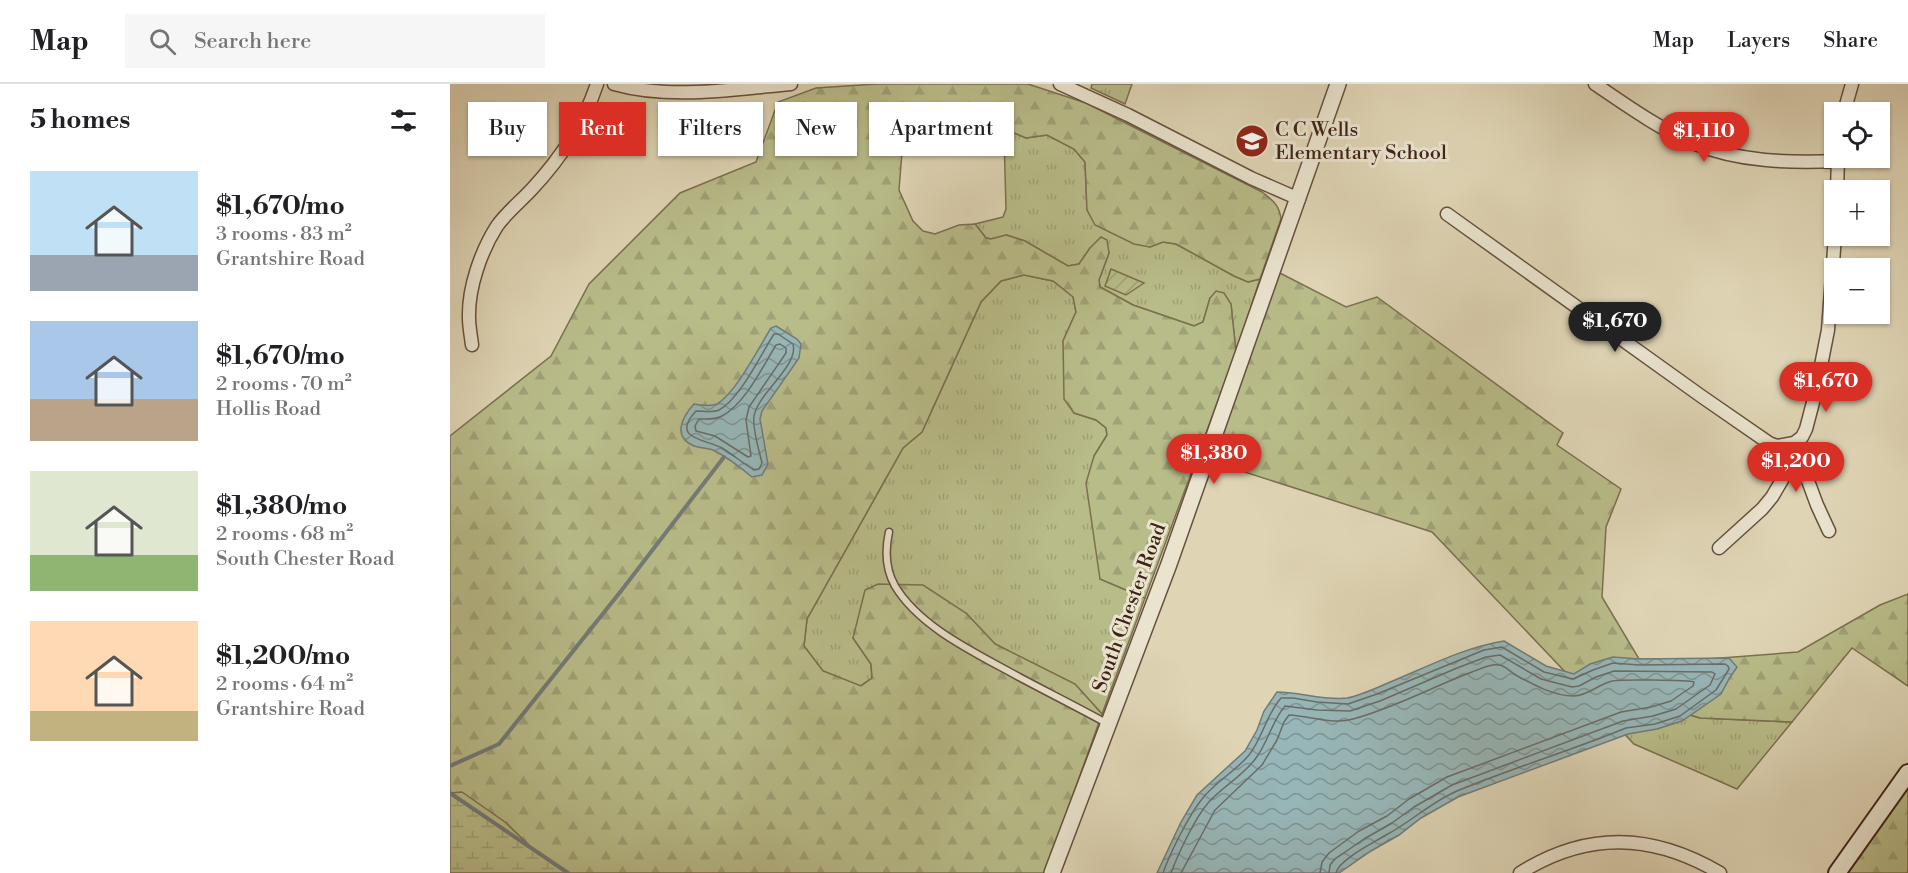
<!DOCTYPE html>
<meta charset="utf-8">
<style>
:root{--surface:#fff;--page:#f6f6f6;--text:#202124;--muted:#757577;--line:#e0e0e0;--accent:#d93025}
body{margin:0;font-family:"Libre Bodoni",serif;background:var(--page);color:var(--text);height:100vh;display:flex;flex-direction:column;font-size:22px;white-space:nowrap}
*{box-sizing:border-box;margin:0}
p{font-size:20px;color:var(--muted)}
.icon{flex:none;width:33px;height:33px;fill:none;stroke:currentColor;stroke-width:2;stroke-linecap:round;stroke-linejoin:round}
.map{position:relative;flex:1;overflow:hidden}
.panel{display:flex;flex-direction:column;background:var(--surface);width:450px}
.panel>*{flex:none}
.banner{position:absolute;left:18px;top:18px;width:570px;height:54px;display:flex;gap:12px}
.fabs{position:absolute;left:1374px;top:18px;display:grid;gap:12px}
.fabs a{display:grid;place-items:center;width:66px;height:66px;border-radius:0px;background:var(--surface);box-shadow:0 2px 4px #0004;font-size:30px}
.price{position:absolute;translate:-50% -51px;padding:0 14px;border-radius:21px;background:var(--accent);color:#fff;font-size:20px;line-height:39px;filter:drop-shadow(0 2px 3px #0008)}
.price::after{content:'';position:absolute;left:50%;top:36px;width:18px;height:14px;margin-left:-9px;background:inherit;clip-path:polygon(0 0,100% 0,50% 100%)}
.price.on{background:#222;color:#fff}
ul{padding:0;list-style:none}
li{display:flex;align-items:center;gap:18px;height:150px;padding:0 30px}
li span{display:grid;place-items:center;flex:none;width:168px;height:120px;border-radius:0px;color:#555}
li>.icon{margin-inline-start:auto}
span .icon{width:72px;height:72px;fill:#fffc;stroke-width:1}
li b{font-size:26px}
h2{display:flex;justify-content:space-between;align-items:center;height:72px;padding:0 30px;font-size:26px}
.tag{padding:0 21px;border-radius:0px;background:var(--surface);box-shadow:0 2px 4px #0004;font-size:21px;line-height:54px}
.tag.on{background:var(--accent);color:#fff}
header{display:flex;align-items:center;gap:36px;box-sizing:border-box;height:84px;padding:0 30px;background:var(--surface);border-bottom:2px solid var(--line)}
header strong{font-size:28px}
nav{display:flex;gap:33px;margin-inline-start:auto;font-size:21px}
.search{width:420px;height:54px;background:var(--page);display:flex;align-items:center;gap:15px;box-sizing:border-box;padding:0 21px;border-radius:0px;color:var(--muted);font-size:22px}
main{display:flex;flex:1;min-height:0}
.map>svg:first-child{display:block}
.grass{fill:url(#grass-tufts);stroke:#7b7050;stroke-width:1.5}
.forest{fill:url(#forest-firs);stroke:#7b7050;stroke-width:1.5}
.wetland{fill:url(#wetland-marsh);stroke:#7b7050;stroke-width:1.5}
.garden{fill:url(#garden-furrows);stroke:#7b7050;stroke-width:1.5}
.water{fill:url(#water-waves);stroke:#737b77;stroke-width:1.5}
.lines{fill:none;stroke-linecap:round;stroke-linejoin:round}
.shore{stroke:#6a6c67;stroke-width:1.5}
.stream{stroke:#737b77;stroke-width:4}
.service-casing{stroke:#66503e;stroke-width:9}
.minor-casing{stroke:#66503e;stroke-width:15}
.tertiary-casing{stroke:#66503e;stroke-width:18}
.secondary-casing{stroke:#3e2317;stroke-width:20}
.service{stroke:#eae4cf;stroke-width:6}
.minor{stroke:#eae4cf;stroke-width:12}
.tertiary{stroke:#eae4cf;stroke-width:15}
.secondary{stroke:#eae4cf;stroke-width:16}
.labels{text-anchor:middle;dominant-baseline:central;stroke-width:6;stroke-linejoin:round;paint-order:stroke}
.poi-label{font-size:20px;fill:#3e2317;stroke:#eae4cf;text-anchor:start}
.street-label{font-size:20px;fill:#3e2317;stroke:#eae4cf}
</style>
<header>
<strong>Map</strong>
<div class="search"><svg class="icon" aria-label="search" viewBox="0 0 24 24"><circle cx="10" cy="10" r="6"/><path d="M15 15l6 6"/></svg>Search here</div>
<nav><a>Map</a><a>Layers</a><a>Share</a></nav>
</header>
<main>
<section class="panel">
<h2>5 homes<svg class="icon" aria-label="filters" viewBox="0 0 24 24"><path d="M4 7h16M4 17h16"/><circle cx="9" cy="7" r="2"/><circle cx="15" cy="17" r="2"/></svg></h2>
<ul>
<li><span style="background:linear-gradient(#bfe0f5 70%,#9aa5b1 0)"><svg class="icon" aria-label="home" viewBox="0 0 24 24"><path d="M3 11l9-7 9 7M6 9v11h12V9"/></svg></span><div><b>$1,670/mo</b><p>3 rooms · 83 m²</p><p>Grantshire Road</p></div></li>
<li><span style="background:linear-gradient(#a9c7e8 65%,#b9a48a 0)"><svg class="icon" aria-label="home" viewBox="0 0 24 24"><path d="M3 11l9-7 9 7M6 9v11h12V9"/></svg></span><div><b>$1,670/mo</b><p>2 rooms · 70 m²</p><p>Hollis Road</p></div></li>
<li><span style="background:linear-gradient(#dfe7d0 70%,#8fb573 0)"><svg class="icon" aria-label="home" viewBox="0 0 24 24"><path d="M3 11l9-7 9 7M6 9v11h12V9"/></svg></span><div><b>$1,380/mo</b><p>2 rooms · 68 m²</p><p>South Chester Road</p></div></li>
<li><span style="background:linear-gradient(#ffd9b3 75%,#c2b280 0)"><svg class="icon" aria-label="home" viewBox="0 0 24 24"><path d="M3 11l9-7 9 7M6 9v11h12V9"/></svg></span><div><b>$1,200/mo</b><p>2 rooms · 64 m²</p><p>Grantshire Road</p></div></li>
</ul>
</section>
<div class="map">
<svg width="1458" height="789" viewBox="0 0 1458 789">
<defs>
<pattern id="grass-tufts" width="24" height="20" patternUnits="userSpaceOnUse" patternTransform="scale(1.5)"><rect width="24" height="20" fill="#b8bc89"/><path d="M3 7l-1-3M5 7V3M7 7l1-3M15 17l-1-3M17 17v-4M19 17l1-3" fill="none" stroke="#9fa176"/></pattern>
<pattern id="forest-firs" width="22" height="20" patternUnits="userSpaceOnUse" patternTransform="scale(1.5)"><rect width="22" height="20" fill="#b8bc89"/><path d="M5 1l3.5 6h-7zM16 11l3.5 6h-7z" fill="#9fa176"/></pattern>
<pattern id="wetland-marsh" width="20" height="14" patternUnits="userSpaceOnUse" patternTransform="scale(1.5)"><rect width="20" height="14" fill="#b8bc89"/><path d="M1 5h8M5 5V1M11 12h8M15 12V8" fill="none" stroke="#9fa176"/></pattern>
<pattern id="garden-furrows" width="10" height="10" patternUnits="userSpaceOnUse" patternTransform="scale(1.5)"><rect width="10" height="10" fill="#b8bc89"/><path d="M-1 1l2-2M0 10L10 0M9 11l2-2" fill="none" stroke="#9fa176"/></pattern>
<pattern id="water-waves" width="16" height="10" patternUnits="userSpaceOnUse" patternTransform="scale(1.5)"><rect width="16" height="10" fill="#97b6b7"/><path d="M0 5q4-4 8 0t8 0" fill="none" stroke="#7d9494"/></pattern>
</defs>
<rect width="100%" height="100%" fill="#dfd5b5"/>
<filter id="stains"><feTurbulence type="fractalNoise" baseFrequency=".00333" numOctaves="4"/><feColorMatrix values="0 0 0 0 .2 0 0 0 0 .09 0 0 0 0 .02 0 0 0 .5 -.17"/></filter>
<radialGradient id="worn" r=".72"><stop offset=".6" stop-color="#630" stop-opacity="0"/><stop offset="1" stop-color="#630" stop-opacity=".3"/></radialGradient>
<path class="grass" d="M 642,0 L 682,0 L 675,20 L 641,4 Z
M 547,42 L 576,54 L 597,51 L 624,65 L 635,78 L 637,126 L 700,163 L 713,158 L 726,160 L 784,192 L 798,198 L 810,195 L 786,268 L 781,220 L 760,214 L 753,238 L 744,242 L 683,221 L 650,203 L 649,196 L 659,169 L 640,164 L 629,180 L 618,182 L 575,157 L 557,151 L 541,155 L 536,154 L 525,140 L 553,133 L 556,125 L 554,51 Z
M 574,191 L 603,197 L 623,212 L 626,228 L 613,257 L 624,329 L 646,336 L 656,344 L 657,351 L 644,372 L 650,495 L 695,514 L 652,630 L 625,600 L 545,560 L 516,529 L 403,554 L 421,580 L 422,594 L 410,602 L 373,587 L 354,562 L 357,535 L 453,364 L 472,348 L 531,218 L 551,197 Z
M 1217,624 L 1250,634 L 1342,638 L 1287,705 L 1184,660 L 1160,635 Z"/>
<path class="forest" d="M 426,0 L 578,0 L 636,19 L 812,108 C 823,117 829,120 831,135 L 810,195 L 798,198 L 784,192 L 726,160 L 713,158 L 700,163 L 684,160 L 645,141 L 637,126 L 635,78 L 624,65 L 597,51 L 576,54 L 537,37 L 469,27 L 457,35 L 444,50 L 452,68 L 449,106 L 463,137 L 473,147 L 485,150 L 509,141 L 525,140 L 536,154 L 541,155 L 556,151 L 575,157 L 618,182 L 629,180 L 640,164 L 651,153 L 657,156 L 659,169 L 649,196 L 650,203 L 683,221 L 744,242 L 753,238 L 760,214 L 766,207 L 774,209 L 781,220 L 786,268 L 695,514 L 650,495 L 636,399 L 644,372 L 657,351 L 656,344 L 646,336 L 624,329 L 614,315 L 613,257 L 626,228 L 623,213 L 603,197 L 574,191 L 551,197 L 531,218 L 472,348 L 453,364 L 357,535 L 354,562 L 373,587 L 411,602 L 422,594 L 421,580 L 403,554 L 415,506 L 428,500 L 473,501 L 516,529 L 545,560 L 625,600 L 652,630 L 595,789 L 0,789 L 0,352 L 101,272 L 139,200 L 230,109 L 306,78 L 328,18 L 366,4 Z
M 826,187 L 896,223 L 927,213 L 1113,349 L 1107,361 L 1171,405 L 1156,443 L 1152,513 L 1189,575 L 1258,575 L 1348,568 L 1430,521 L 1458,510 L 1458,602 L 1402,564 L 1342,638 L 1250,634 L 1121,594 L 982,448 L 757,376 Z
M 1458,689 L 1458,789 L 1387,789 Z"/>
<path class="wetland" d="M 12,708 L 55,738 L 84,766 L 118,789 L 0,789 L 0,709 Z"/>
<path class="garden" d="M 661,185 L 694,199 L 676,211 L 655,202 Z"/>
<path class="water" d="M 326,242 L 347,255 L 351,260 L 349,274 L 312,327 L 310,335 L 318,380 L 312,391 L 302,393 C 290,383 277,373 263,366 C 257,364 250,364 244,362 C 222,353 232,333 244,320 C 251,321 260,323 267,320 C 286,309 309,263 321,244 Z
M 1054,557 L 1096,582 L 1124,590 L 1140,580 L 1163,573 L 1189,575 L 1279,574 L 1287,583 L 1279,595 L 1271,610 L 1232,637 L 1207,645 L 1178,650 L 1008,713 L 971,734 L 949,751 L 921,767 L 889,789 L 707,789 L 731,738 L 747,711 L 795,667 L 807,646 L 814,627 L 827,608 C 849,608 876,617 897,614 C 913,611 930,602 945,596 C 981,581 1016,563 1054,557 Z"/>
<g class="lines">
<path class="shore" d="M 324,250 L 328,250 L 343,260 C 349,282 308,309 304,332 C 302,344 309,366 312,379 L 309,385 L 304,386 C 293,379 283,371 272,364 C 255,355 220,355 246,327 C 253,327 262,329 269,326 C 290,315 311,270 324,250 Z
M 330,260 L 336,264 L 336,269 L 299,323 L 296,336 L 301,372 L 298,373 L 265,352 L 246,347 L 245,342 L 249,335 C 256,335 265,336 272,332 C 295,320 313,282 326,261 Z
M 713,789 C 720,769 739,731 752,715 C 765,698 786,687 799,671 C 813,653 816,631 831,614 L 843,614 L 867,618 L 898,620 L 927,610 L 1034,566 L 1052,563 L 1094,588 L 1123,595 L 1143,586 L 1163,579 L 1189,581 L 1275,580 L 1278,582 L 1279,585 L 1266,606 L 1230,632 L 1205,640 L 1176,644 C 1120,667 1062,684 1007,707 C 981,718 961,738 936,751 C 925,758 888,776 886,789
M 721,789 C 728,770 745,734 758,719 C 772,703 793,692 806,674 C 818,658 822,637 835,622 L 867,626 L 900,627 L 930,617 L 1007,584 L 1036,573 L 1050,571 L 1091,595 L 1122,603 L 1129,602 L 1146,593 L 1164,587 L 1262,588 L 1265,590 L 1260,601 L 1226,625 L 1203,632 L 1173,637 L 1002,701 L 964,723 L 942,739 L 914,755 L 885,775 L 880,781 L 879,789
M 731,789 L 765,726 L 812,681 L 827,656 L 834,638 L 839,631 C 860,632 883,641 903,635 C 944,624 982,603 1022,588 C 1030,585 1041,579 1049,581 C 1054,581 1060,587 1064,590 C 1082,600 1103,612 1124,612 C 1137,612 1149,600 1162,597 C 1168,595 1239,596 1244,598 L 1243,602 L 1221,617 L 1201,623 L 1171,628 L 997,693 L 959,715 L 937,732 L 909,747 L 879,769 L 872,778 L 870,789"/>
<path class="stream" d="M 0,682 L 49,660 L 171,507 L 274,373
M 0,709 L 118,789"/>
<g class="service-casing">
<path id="service" d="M 439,448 C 435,466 436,486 445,502 C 470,544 528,570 569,593 C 599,609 629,624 658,640"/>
</g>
<g class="minor-casing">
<path id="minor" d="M 164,0 C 221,16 283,5 341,0
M 610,0 L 678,31 L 801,94 L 849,115
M 1145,0 C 1176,21 1208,44 1243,59 C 1289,78 1339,79 1388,77
M 1394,28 L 1402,0
M 1387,106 L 1388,74
M 997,130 L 1251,312 L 1319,359 L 1327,362 L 1344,359 L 1367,421 L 1379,447
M 22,261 C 21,252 19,243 19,234 C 18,204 31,167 47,142 C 57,128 70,118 82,105 C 110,75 134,39 147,0
M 1269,464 L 1312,425 L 1322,413 L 1332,396 L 1339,378 L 1344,359 L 1352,353 L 1356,345 L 1366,307 L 1378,246 L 1385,152
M 1070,789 C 1137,747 1202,749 1270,789"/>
</g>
<g class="tertiary-casing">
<path id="tertiary" d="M 602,789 L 719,480 L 888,0"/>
</g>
<g class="secondary-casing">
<path id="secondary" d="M 1387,789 L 1458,689"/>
</g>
<use href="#service" class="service"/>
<use href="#minor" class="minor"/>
<use href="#tertiary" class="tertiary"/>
<use href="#secondary" class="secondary"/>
</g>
<defs>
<g id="school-disc" transform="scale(1.725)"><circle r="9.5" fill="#8f2418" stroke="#eae4cf"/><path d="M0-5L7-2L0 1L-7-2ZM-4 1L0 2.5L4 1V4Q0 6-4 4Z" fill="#fff"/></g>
</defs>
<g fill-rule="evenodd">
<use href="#school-disc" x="802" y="57"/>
</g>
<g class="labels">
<g class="poi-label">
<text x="825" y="46">C C Wells<tspan x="825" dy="23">Elementary School</tspan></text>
</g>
<g class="street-label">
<text transform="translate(680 524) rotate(-70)">South Chester Road</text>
</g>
</g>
<rect width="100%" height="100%" filter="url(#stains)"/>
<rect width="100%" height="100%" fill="url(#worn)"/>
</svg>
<div class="fabs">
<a><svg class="icon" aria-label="locate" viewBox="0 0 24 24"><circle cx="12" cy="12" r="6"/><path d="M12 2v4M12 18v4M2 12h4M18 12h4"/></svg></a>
<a>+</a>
<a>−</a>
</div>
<b class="price" style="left:1254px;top:79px">$1,110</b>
<b class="price on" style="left:1165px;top:269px">$1,670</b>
<b class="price" style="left:1376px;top:329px">$1,670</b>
<b class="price" style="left:764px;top:401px">$1,380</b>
<b class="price" style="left:1346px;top:409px">$1,200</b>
<div class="banner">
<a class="tag">Buy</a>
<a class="tag on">Rent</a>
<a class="tag">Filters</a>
<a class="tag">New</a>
<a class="tag">Apartment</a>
</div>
</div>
</main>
